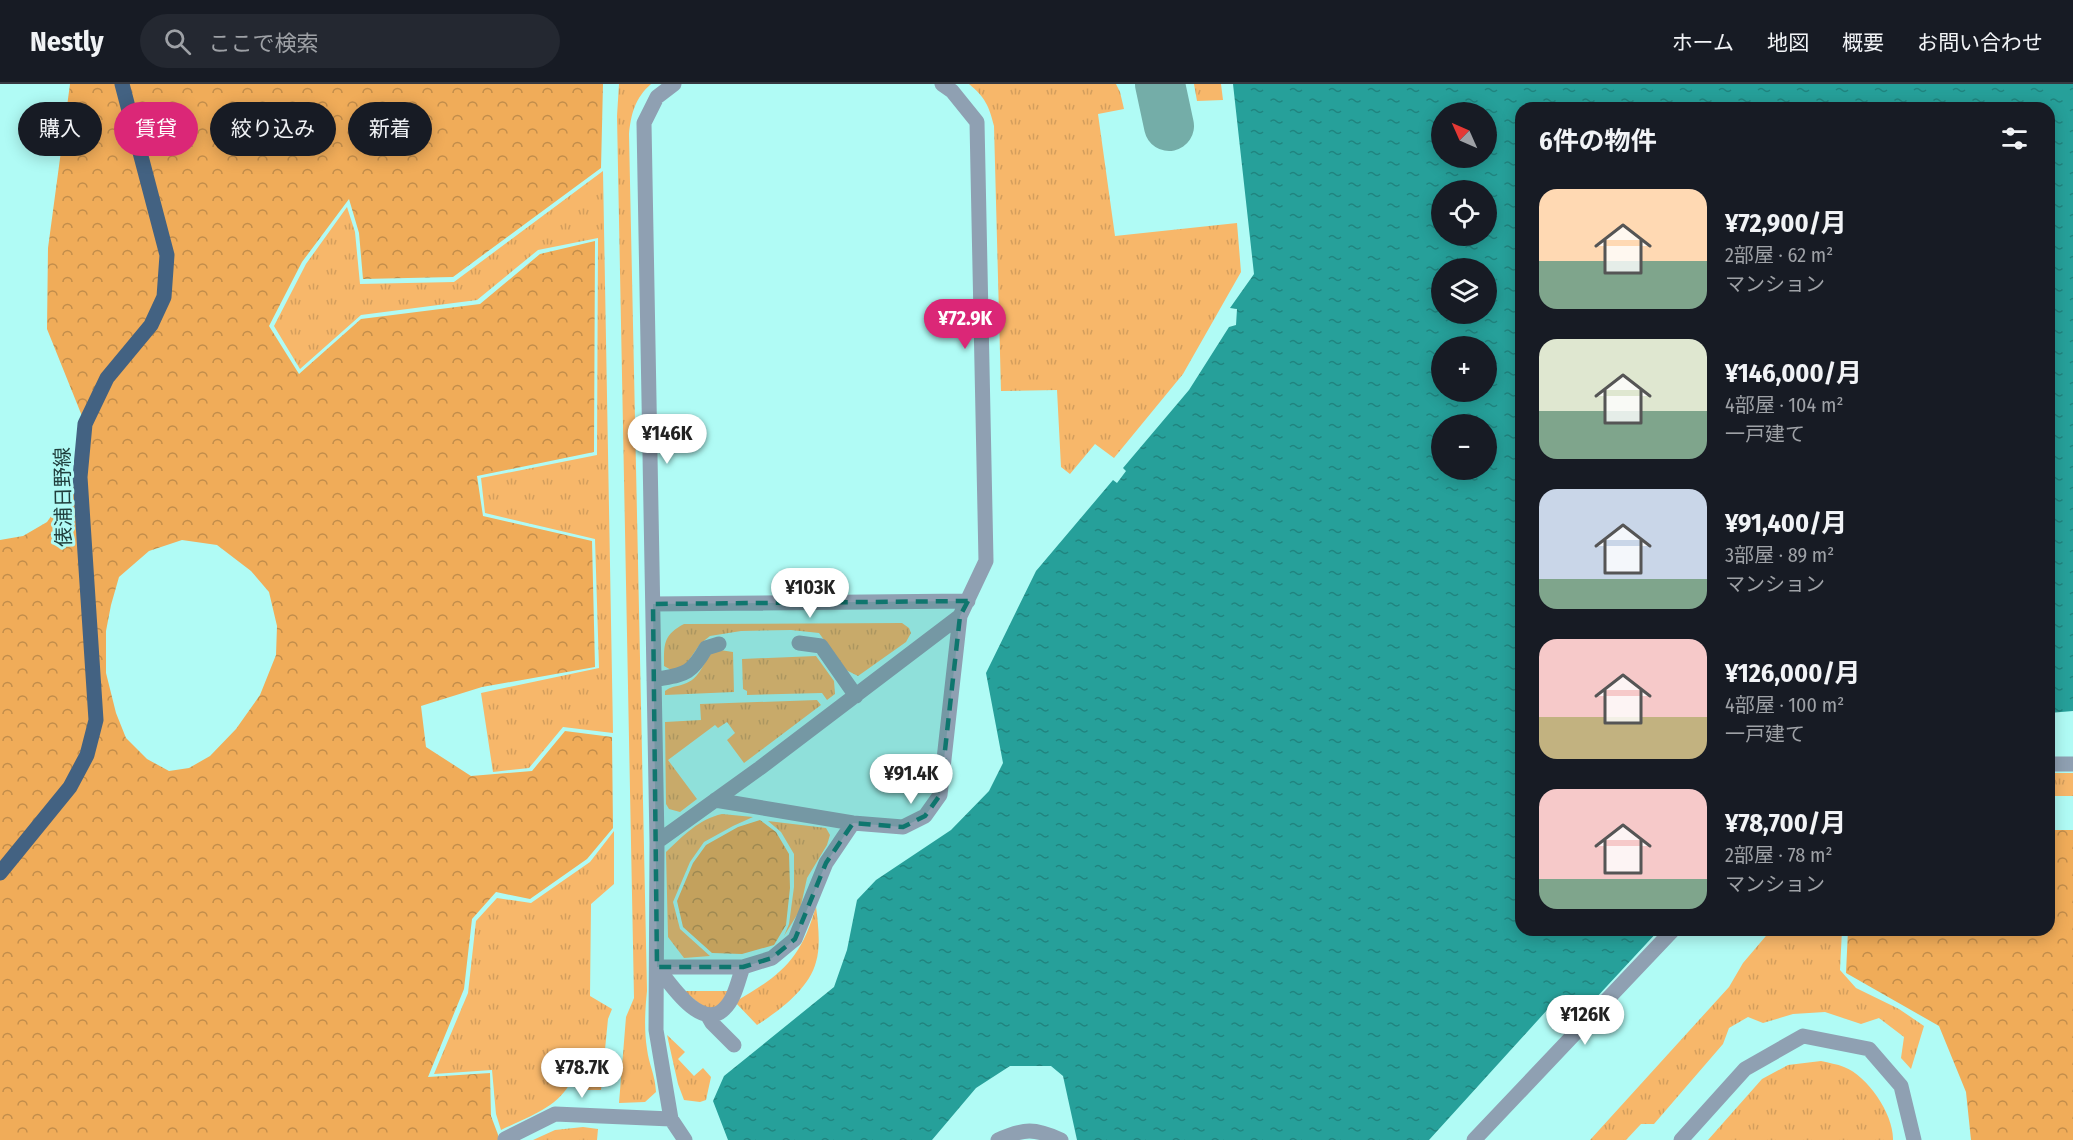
<!DOCTYPE html>
<html lang="ja">
<meta charset="utf-8">
<style>
:root{--surface:#171b24;--page:#242831;--text:#f1f3f6;--muted:#9ea1a6;--line:#363941;--accent:#db2777}
body{margin:0;font-family:"Fira Sans Condensed","Noto Sans JP",sans-serif;background:var(--page);color:var(--text);height:100vh;display:flex;flex-direction:column;font-size:22px;white-space:nowrap}
*{box-sizing:border-box;margin:0}
p{font-size:20px;color:var(--muted)}
.icon{flex:none;width:33px;height:33px;fill:none;stroke:currentColor;stroke-width:2;stroke-linecap:round;stroke-linejoin:round}
.map{position:relative;flex:1;overflow:hidden}
.sheet{position:absolute;left:1515px;top:18px;width:540px;height:834px;display:flex;flex-direction:column;background:var(--surface);border-radius:18px;box-shadow:0 3px 15px #0003}
.sheet>*{flex:none}
.hud{position:absolute;left:18px;top:18px;width:570px;height:54px;display:flex;gap:12px}
.needle{width:39px;rotate:315deg}
.fabs{position:absolute;left:1431px;top:18px;display:grid;gap:12px}
.fabs a{display:grid;place-items:center;width:66px;height:66px;border-radius:50%;background:var(--surface);box-shadow:0 3px 15px #0003;font-size:30px}
.price{position:absolute;translate:-50% -51px;padding:0 14px;border-radius:21px;background:#fff;color:#222;font-size:20px;line-height:39px;filter:drop-shadow(0 2px 3px #0008)}
.price::after{content:'';position:absolute;left:50%;top:36px;width:18px;height:14px;margin-left:-9px;background:inherit;clip-path:polygon(0 0,100% 0,50% 100%)}
.price.selected{background:var(--accent);color:#fff}
ul{padding:0;list-style:none}
li{display:flex;align-items:center;gap:18px;height:150px;padding:0 24px}
li span{display:grid;place-items:center;flex:none;width:168px;height:120px;border-radius:18px;color:#555}
li>.icon{margin-inline-start:auto}
span .icon{width:72px;height:72px;fill:#fffc;stroke-width:1}
li b{font-size:26px}
h2{display:flex;justify-content:space-between;align-items:center;height:72px;padding:0 24px;font-size:26px}
.chip{padding:0 21px;border-radius:27px;background:var(--surface);box-shadow:0 3px 15px #0003;font-size:21px;line-height:54px}
.chip.selected{background:var(--accent);color:#fff}
header{display:flex;align-items:center;gap:36px;box-sizing:border-box;height:84px;padding:0 30px;background:var(--surface);border-bottom:2px solid var(--line)}
header strong{font-size:28px}
nav{display:flex;gap:33px;margin-inline-start:auto;font-size:21px}
.search{width:420px;height:54px;background:var(--page);display:flex;align-items:center;gap:15px;box-sizing:border-box;padding:0 21px;border-radius:33px;color:var(--muted);font-size:22px}
.map>svg:first-child{display:block}
.grass{fill:url(#grass-tufts)}
.forest{fill:url(#forest-crowns);fill-rule:evenodd}
.water{fill:url(#water-ripples);fill-rule:evenodd}
.lines{fill:none;stroke-linecap:round;stroke-linejoin:round}
.taxiway{stroke:#74ada8;stroke-width:50}
.minor{stroke:#8fa0b2;stroke-width:15}
.major{stroke:#436282;stroke-width:15}
.marked{fill:#0f766e;fill-opacity:0.2;stroke:#0f766e;stroke-width:4.5;stroke-dasharray:12 8;stroke-linejoin:round}
.labels{text-anchor:middle;dominant-baseline:central;stroke-width:6;stroke-linejoin:round;paint-order:stroke}
.street-label{font-size:20px;fill:#203e3c;stroke:#b0fbf5}
</style>
<header>
<strong>Nestly</strong>
<div class="search"><svg class="icon" aria-label="search" viewBox="0 0 24 24"><circle cx="10" cy="10" r="6"/><path d="M15 15l6 6"/></svg>ここで検索</div>
<nav><a>ホーム</a><a>地図</a><a>概要</a><a>お問い合わせ</a></nav>
</header>
<div class="map">
<svg width="2073" height="1056" viewBox="0 0 2073 1056">
<defs>
<pattern id="grass-tufts" width="24" height="20" patternUnits="userSpaceOnUse" patternTransform="scale(1.5)"><rect width="24" height="20" fill="#f7b76a"/><path d="M3 7l-1-3M5 7V3M7 7l1-3M15 17l-1-3M17 17v-4M19 17l1-3" fill="none" stroke="#d39e5d"/></pattern>
<pattern id="forest-crowns" width="20" height="18" patternUnits="userSpaceOnUse" patternTransform="scale(1.5)"><rect width="20" height="18" fill="#f0ac59"/><path d="M2 6a3 3 0 1 1 6 0M12 15a3 3 0 1 1 6 0" fill="none" stroke="#c28d4b"/></pattern>
<pattern id="water-ripples" width="26" height="14" patternUnits="userSpaceOnUse" patternTransform="scale(1.5)"><rect width="26" height="14" fill="#26a09a"/><path d="M2 4q2-2 4 0t4 0M15 11q2-2 4 0t4 0" fill="none" stroke="#20847f"/></pattern>
</defs>
<rect width="100%" height="100%" fill="#b0fbf5"/>
<path class="grass" d="M 619,0 L 651,0 C 635,14 631,30 629,50 L 647,907 C 645,926 644,946 647,965 C 649,981 655,990 656,1008 L 645,1018 L 619,1019 L 626,933 L 634,914 L 617,32 Z
M 969,0 L 1116,0 L 1120,8 L 1124,25 L 1098,30 L 1115,152 L 1237,139 L 1241,188 L 1183,290 L 1114,374 L 1095,360 L 1070,390 L 1061,383 L 1057,306 L 1001,307 L 994,42 C 989,22 985,13 969,0 Z
M 1194,0 L 1221,0 L 1223,16 L 1197,17 Z
M 603,87 L 613,649 L 563,643 L 529,684 L 493,688 L 481,609 L 599,584 L 595,455 L 485,429 L 481,394 L 597,371 L 598,154 L 538,166 L 477,216 L 361,231 L 300,285 L 274,242 L 306,180 L 347,123 L 355,148 L 360,200 L 454,198 Z
M 902,539 L 909,544 L 911,549 L 906,558 L 858,592 L 846,586 L 819,549 L 791,546 L 741,547 L 710,552 L 700,560 L 685,582 L 673,587 L 664,582 C 664,560 663,551 684,540 Z
M 720,566 L 733,568 L 734,608 L 665,611 L 665,607 C 671,602 676,603 684,600 C 699,595 702,582 710,570 Z
M 816,572 L 834,597 L 835,610 L 827,616 L 822,609 L 747,611 L 747,607 L 743,605 L 742,575 Z
M 817,616 L 821,621 L 744,679 L 727,656 L 735,649 L 727,638 L 718,644 L 715,641 L 668,676 L 697,715 L 680,728 L 669,725 L 666,720 L 665,638 L 701,636 L 700,620 Z
M 2049,689 L 2073,689 L 2073,712 L 2049,712 Z
M 722,730 L 753,733 L 733,742 L 704,758 L 690,778 L 673,818 L 680,845 L 710,872 L 684,874 L 668,853 L 666,768 C 683,752 699,735 722,730 Z
M 768,737 L 826,744 L 830,751 L 827,761 L 807,794 L 800,826 L 784,852 L 789,840 L 794,803 L 794,770 L 781,748 Z
M 614,747 L 614,800 L 591,820 L 590,912 L 612,925 L 608,935 L 601,1006 L 582,1006 L 569,1001 C 555,1025 525,1034 501,1046 L 496,1030 L 492,986 L 434,990 L 468,909 L 476,837 L 497,814 L 531,819 L 590,778 Z
M 816,822 C 818,839 821,862 816,878 C 809,905 779,927 757,941 L 735,918 C 781,891 801,876 816,822 Z
M 1771,846 L 1842,846 L 1840,886 L 1856,904 L 1899,925 L 1924,942 L 1911,985 L 1901,974 L 1904,953 L 1879,934 L 1861,940 L 1825,928 L 1793,930 L 1763,939 L 1748,933 L 1729,944 L 1723,960 L 1654,1040 L 1641,1040 L 1626,1056 L 1590,1056 L 1729,903 L 1743,879 Z
M 684,907 L 728,907 L 720,923 L 706,925 Z
M 667,951 L 685,968 L 678,975 L 694,992 L 703,984 L 711,993 L 706,1016 L 700,1018 L 684,1016 L 678,1000 Z
M 1821,977 C 1829,979 1837,980 1844,983 C 1868,992 1894,1031 1893,1056 L 1708,1056 L 1762,995 L 1788,981 Z
M 583,1043 L 598,1045 L 597,1056 L 533,1056 L 555,1046 Z"/>
<path class="forest" d="M 70,0 L 603,0 L 601,84 L 453,193 L 363,195 L 359,149 L 349,115 L 302,178 L 269,242 L 299,290 L 361,235 L 480,220 L 540,170 L 595,157 L 594,368 L 477,392 L 483,432 L 592,457 L 595,583 L 482,603 L 421,622 L 426,663 L 471,692 L 532,687 L 565,647 L 612,653 L 613,744 L 587,775 L 530,815 L 496,808 L 472,835 L 464,905 L 428,993 L 490,989 L 491,1032 L 500,1056 L 0,1056 L 0,456 L 23,452 L 47,438 L 68,408 L 80,381 L 86,342 L 47,245 L 48,164 ZM 182,456 L 217,461 L 251,487 L 269,508 L 277,542 L 276,571 L 260,611 L 236,645 L 210,672 L 189,684 L 169,687 L 147,675 L 126,654 L 116,629 L 106,589 L 106,547 L 111,521 L 119,493 L 149,467 Z
M 760,736 L 776,748 L 789,770 L 790,804 L 786,841 L 774,861 L 742,870 L 712,869 L 683,843 L 677,817 L 693,779 L 706,761 L 738,743 Z
M 2049,746 L 2073,746 L 2073,1056 L 1971,1056 L 1966,1008 L 1939,942 L 1846,889 L 1848,846 L 2049,846 Z"/>
<path class="water" d="M 1233,0 L 2073,0 L 2073,627 L 2049,629 L 2049,24 L 1521,24 L 1521,846 L 1659,846 L 1569,943 L 1548,925 L 1429,1056 L 1077,1056 L 1063,992 L 1051,982 L 1010,982 L 976,1004 L 932,1056 L 728,1056 L 713,1017 L 724,992 L 834,903 L 847,866 L 857,816 L 876,796 L 951,746 L 989,707 L 1003,679 L 986,589 L 1036,487 L 1113,396 L 1117,399 L 1126,387 L 1123,384 L 1189,306 L 1229,243 L 1236,241 L 1237,225 L 1230,224 L 1254,190 ZM 1442,28 L 1486,28 L 1486,74 L 1442,74 ZM 1442,106 L 1486,106 L 1486,152 L 1442,152 ZM 1442,184 L 1486,184 L 1486,230 L 1442,230 ZM 1442,262 L 1486,262 L 1486,308 L 1442,308 ZM 1442,340 L 1486,340 L 1486,386 L 1442,386 Z"/>
<g class="lines">
<path class="taxiway" d="M 1160,0 L 1169,42"/>
<path class="minor" d="M 674,0 L 657,13 L 644,39 L 657,758 L 656,946 L 671,1035 L 685,1056
M 653,520 L 968,517
M 799,559 L 821,562 L 856,612
M 654,596 C 684,590 690,592 706,564 L 719,560
M 2049,680 L 2073,680
M 715,716 L 853,739 L 903,743 L 925,732 L 940,711 L 960,532 L 986,477 L 977,38 L 952,7 L 942,0
M 657,758 L 760,684 L 960,532
M 657,883 L 743,883 L 772,874 L 795,855 L 826,779 L 853,739
M 657,883 C 669,898 701,948 724,925 C 735,915 738,896 743,883
M 708,932 L 712,939 L 734,961
M 505,1055 L 555,1030 L 671,1035
M 998,1056 C 1024,1044 1035,1044 1061,1056
M 1474,1056 L 1673,846
M 1681,1056 L 1745,985 L 1803,952 L 1869,965 L 1901,1002 L 1914,1056"/>
<path class="major" d="M 0,789 L 70,703 L 87,671 L 96,636 L 80,393 L 85,340 L 107,294 L 151,241 L 164,213 L 167,171 L 122,0"/>
</g>
<path class="marked" d="M 968,517 L 960,532 L 940,711 L 925,732 L 903,743 L 853,739 L 826,779 L 795,855 L 772,874 L 743,883 L 657,883 L 653,520 Z"/>
<g class="labels">
<g class="street-label">
<text transform="translate(63 413) rotate(-91)">俵浦日野線</text>
</g>
</g>
</svg>
<div class="fabs">
<a><svg class="needle" viewBox="-14 -14 28 28"><path d="M0-13l5 13h-10z" fill="#e53935"/><path d="M0 13l5-13h-10z" fill="#9ea1a6"/></svg></a>
<a><svg class="icon" aria-label="locate" viewBox="0 0 24 24"><circle cx="12" cy="12" r="6"/><path d="M12 2v4M12 18v4M2 12h4M18 12h4"/></svg></a>
<a><svg class="icon" aria-label="layers" viewBox="0 0 24 24"><path d="M12 4l9 5-9 5-9-5zM3 14l9 5 9-5"/></svg></a>
<a>+</a>
<a>−</a>
</div>
<b class="price selected" style="left:965px;top:266px">¥72.9K</b>
<b class="price" style="left:667px;top:381px">¥146K</b>
<b class="price" style="left:810px;top:535px">¥103K</b>
<b class="price" style="left:911px;top:721px">¥91.4K</b>
<b class="price" style="left:1585px;top:962px">¥126K</b>
<b class="price" style="left:582px;top:1015px">¥78.7K</b>
<div class="hud">
<a class="chip">購入</a>
<a class="chip selected">賃貸</a>
<a class="chip">絞り込み</a>
<a class="chip">新着</a>
</div>
<section class="sheet">
<h2>6件の物件<svg class="icon" aria-label="filters" viewBox="0 0 24 24"><path d="M4 7h16M4 17h16"/><circle cx="9" cy="7" r="2"/><circle cx="15" cy="17" r="2"/></svg></h2>
<ul>
<li><span style="background:linear-gradient(#ffd9b3 60%,#7fa58c 0)"><svg class="icon" aria-label="home" viewBox="0 0 24 24"><path d="M3 11l9-7 9 7M6 9v11h12V9"/></svg></span><div><b>¥72,900/月</b><p>2部屋 · 62 m²</p><p>マンション</p></div></li>
<li><span style="background:linear-gradient(#dfe7d0 60%,#7fa58c 0)"><svg class="icon" aria-label="home" viewBox="0 0 24 24"><path d="M3 11l9-7 9 7M6 9v11h12V9"/></svg></span><div><b>¥146,000/月</b><p>4部屋 · 104 m²</p><p>一戸建て</p></div></li>
<li><span style="background:linear-gradient(#c9d6e8 75%,#7fa58c 0)"><svg class="icon" aria-label="home" viewBox="0 0 24 24"><path d="M3 11l9-7 9 7M6 9v11h12V9"/></svg></span><div><b>¥91,400/月</b><p>3部屋 · 89 m²</p><p>マンション</p></div></li>
<li><span style="background:linear-gradient(#f6c9c9 65%,#c2b280 0)"><svg class="icon" aria-label="home" viewBox="0 0 24 24"><path d="M3 11l9-7 9 7M6 9v11h12V9"/></svg></span><div><b>¥126,000/月</b><p>4部屋 · 100 m²</p><p>一戸建て</p></div></li>
<li><span style="background:linear-gradient(#f6c9c9 75%,#7fa58c 0)"><svg class="icon" aria-label="home" viewBox="0 0 24 24"><path d="M3 11l9-7 9 7M6 9v11h12V9"/></svg></span><div><b>¥78,700/月</b><p>2部屋 · 78 m²</p><p>マンション</p></div></li>
</ul>
</section>
</div>
